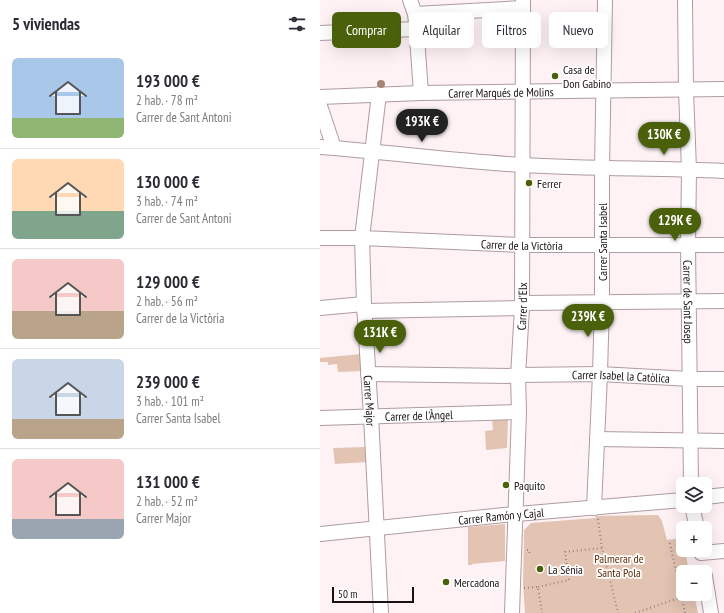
<!DOCTYPE html>
<html lang="es">
<meta charset="utf-8">
<style>
:root{--surface:#fff;--page:#f7f7f7;--text:#2b2b33;--muted:#7c7c81;--line:#e1e1e2;--accent:#4a600b}
body{margin:0;font-family:"PT Sans Narrow",sans-serif;background:var(--page);color:var(--text);height:100vh;display:flex;flex-direction:column;font-size:15px;white-space:nowrap}
*{box-sizing:border-box;margin:0}
p{font-size:13px;color:var(--muted)}
.icon{flex:none;width:22px;height:22px;fill:none;stroke:currentColor;stroke-width:2;stroke-linecap:round;stroke-linejoin:round}
.map{position:relative;flex:1;overflow:hidden}
.side{display:flex;flex-direction:column;background:var(--surface);width:320px}
.side>*{flex:none}
.banner{position:absolute;left:12px;top:12px;width:332px;height:36px;display:flex;gap:8px}
.buttons{position:absolute;left:356px;top:477px;display:grid;gap:8px}
.buttons a{display:grid;place-items:center;width:36px;height:36px;border-radius:6px;background:var(--surface);box-shadow:0 4px 16px #0002;font-size:20px}
.scale{position:absolute;left:12px;bottom:10px;width:82px;box-sizing:border-box;padding-left:4px;border:2px solid #181113;border-top:0;font-size:11px;line-height:14px;white-space:nowrap;color:#181113;-webkit-text-stroke:3px #fff;paint-order:stroke}
.price{position:absolute;translate:-50% -34px;padding:0 9px;border-radius:14px;background:var(--accent);color:#fff;font-size:13px;line-height:26px;filter:drop-shadow(0 1px 2px #0008)}
.price::after{content:'';position:absolute;left:50%;top:24px;width:12px;height:9px;margin-left:-6px;background:inherit;clip-path:polygon(0 0,100% 0,50% 100%)}
.price.selected{background:#222;color:#fff}
ul{padding:0;list-style:none}
li{display:flex;align-items:center;gap:12px;height:100px;padding:0 12px}
li+li{border-top:1px solid var(--line)}
li span{display:grid;place-items:center;flex:none;width:112px;height:80px;border-radius:6px;color:#555}
li>.icon{margin-inline-start:auto}
span .icon{width:48px;height:48px;fill:#fffc;stroke-width:1}
li b{font-size:17px}
h2{display:flex;justify-content:space-between;align-items:center;height:48px;padding:0 12px;font-size:17px}
.pill{padding:0 14px;border-radius:6px;background:var(--surface);box-shadow:0 4px 16px #0002;font-size:14px;line-height:36px}
.pill.selected{background:var(--accent);color:#fff}
main{display:flex;flex:1;min-height:0}
.map>svg:first-child{display:block}
.green{fill:#e3c3b1}
.lines{fill:none;stroke-linecap:round;stroke-linejoin:round}
.minor-casing{stroke:#ae9ca1;stroke-width:16}
.path{stroke:#908689;stroke-width:2;stroke-dasharray:1 3;stroke-linecap:butt}
.minor{stroke:#fff;stroke-width:14}
.tree{fill:#a78572}
.poi-dot{fill:#4a600b;stroke:#fff;stroke-width:1.5}
.labels{text-anchor:middle;dominant-baseline:central;stroke-width:3.5;stroke-linejoin:round;paint-order:stroke}
.poi-label{font-size:12px;fill:#181113;stroke:#fff;text-anchor:start}
.street-label{font-size:12px;fill:#181113;stroke:#fff}
.park-label{font-size:12px;fill:#5f2c06;stroke:#fff}
</style>
<main>
<section class="side">
<h2>5 viviendas<svg class="icon" aria-label="filters" viewBox="0 0 24 24"><path d="M4 7h16M4 17h16"/><circle cx="9" cy="7" r="2"/><circle cx="15" cy="17" r="2"/></svg></h2>
<ul>
<li><span style="background:linear-gradient(#a9c7e8 75%,#8fb573 0)"><svg class="icon" aria-label="home" viewBox="0 0 24 24"><path d="M3 11l9-7 9 7M6 9v11h12V9"/></svg></span><div><b>193 000 €</b><p>2 hab. · 78 m²</p><p>Carrer de Sant Antoni</p></div></li>
<li><span style="background:linear-gradient(#ffd9b3 65%,#7fa58c 0)"><svg class="icon" aria-label="home" viewBox="0 0 24 24"><path d="M3 11l9-7 9 7M6 9v11h12V9"/></svg></span><div><b>130 000 €</b><p>3 hab. · 74 m²</p><p>Carrer de Sant Antoni</p></div></li>
<li><span style="background:linear-gradient(#f6c9c9 65%,#b9a48a 0)"><svg class="icon" aria-label="home" viewBox="0 0 24 24"><path d="M3 11l9-7 9 7M6 9v11h12V9"/></svg></span><div><b>129 000 €</b><p>2 hab. · 56 m²</p><p>Carrer de la Victòria</p></div></li>
<li><span style="background:linear-gradient(#c9d6e8 75%,#b9a48a 0)"><svg class="icon" aria-label="home" viewBox="0 0 24 24"><path d="M3 11l9-7 9 7M6 9v11h12V9"/></svg></span><div><b>239 000 €</b><p>3 hab. · 101 m²</p><p>Carrer Santa Isabel</p></div></li>
<li><span style="background:linear-gradient(#f6c9c9 75%,#9aa5b1 0)"><svg class="icon" aria-label="home" viewBox="0 0 24 24"><path d="M3 11l9-7 9 7M6 9v11h12V9"/></svg></span><div><b>131 000 €</b><p>2 hab. · 52 m²</p><p>Carrer Major</p></div></li>
</ul>
</section>
<div class="map">
<svg width="404" height="613" viewBox="0 0 404 613">
<rect width="100%" height="100%" fill="#fef2f5"/>
<path class="green" d="M 41,354 L 42,371 L 18,372 L 17,364 L 8,365 L 8,362 L 0,362 L 0,358 Z
M 188,417 L 187,448 L 166,450 L 165,431 L 173,430 L 172,418 Z
M 46,447 L 47,462 L 15,464 L 13,448 Z
M 338,515 L 342,521 L 347,540 L 362,538 L 363,550 L 365,550 L 369,572 L 363,572 L 363,594 L 374,594 L 378,613 L 205,613 L 203,584 L 204,530 L 211,523 L 275,518 L 276,516 Z
M 185,524 L 185,561 L 152,564 L 152,565 L 148,565 L 148,527 Z"/>
<g class="lines">
<g class="minor-casing">
<g id="minor">
<path d="M 90,0 L 95,14 L 96,23 L 101,93"/>
<path id="s1" d="M 365,0 L 366,90 L 369,170 L 368,245 L 371,484"/>
<path d="M 95,14 L 203,8"/>
<path d="M 0,33 L 96,29"/>
<path id="s2" d="M 59,94 L 42,238 L 44,304 L 51,416 L 61,613"/>
<path id="s3" d="M 0,97 L 101,93 L 404,89"/>
<path d="M 0,106 L 14,148"/>
<path d="M 0,147 C 68,152 135,161 203,165 C 270,169 337,168 404,171"/>
<path id="s4" d="M 0,238 L 42,238 L 201,245 L 404,245"/>
<path d="M 202,303 L 404,301"/>
<path d="M 0,308 L 44,304"/>
<path d="M 44,311 L 202,308"/>
<path d="M 48,374 L 198,376"/>
<path id="s5" d="M 198,375 L 280,374 L 370,379 L 404,379"/>
<path id="s6" d="M 0,418 L 199,412"/>
<path d="M 277,439 L 404,441"/>
<path d="M 385,497 L 404,495"/>
<path d="M 372,506 L 377,528"/>
<path d="M 274,508 L 280,374 L 282,302 L 282,169 L 285,0"/>
<path id="s7" d="M 0,534 L 184,515 L 363,500"/>
<path d="M 381,553 L 404,551"/>
<path d="M 385,576 L 391,613"/>
<path id="s8" d="M 192,613 L 199,412 L 198,376 L 202,308 L 203,0"/>
</g>
</g>
<path class="path" d="M 278,519 L 282,548 L 298,613
M 207,550 L 209,550 L 210,555
M 218,587 L 249,580 L 245,552 L 282,548
M 204,588 L 218,587 L 222,613
M 315,613 L 362,597 L 349,540
M 365,613 L 362,597 L 374,594"/>
<use href="#minor" class="minor"/>
</g>
<g class="tree">
<circle cx="57" cy="40" r="4"/>
<circle cx="61" cy="84" r="4"/>
</g>
<g class="poi-dot">
<circle cx="235" cy="76" r="4"/>
<circle cx="209" cy="183" r="4"/>
<circle cx="186" cy="485" r="4"/>
<circle cx="220" cy="569" r="4"/>
<circle cx="126" cy="582" r="4"/>
</g>
<g class="labels">
<g class="poi-label">
<text x="243" y="69">Casa de<tspan x="243" dy="14">Don Gabino</tspan></text>
<text x="217" y="183">Ferrer</text>
<text x="194" y="485">Paquito</text>
<text x="228" y="569">La Sénia</text>
<text x="134" y="582">Mercadona</text>
</g>
<g class="street-label">
<text stroke="none"><textPath href="#s3" startOffset="181">Carrer Marqués de Molins</textPath></text>
<text transform="translate(282 242) rotate(-90)">Carrer Santa Isabel</text>
<text stroke="none"><textPath href="#s4" startOffset="202">Carrer de la Victòria</textPath></text>
<text stroke="none"><textPath href="#s1" startOffset="302">Carrer de Sant Josep</textPath></text>
<text stroke="none"><textPath href="#s8" startOffset="307">Carrer d'Elx</textPath></text>
<text stroke="none"><textPath href="#s5" startOffset="103">Carrer Isabel la Catòlica</textPath></text>
<text stroke="none"><textPath href="#s2" startOffset="308">Carrer Major</textPath></text>
<text stroke="none"><textPath href="#s6" startOffset="99">Carrer de l'Àngel</textPath></text>
<text stroke="none"><textPath href="#s7" startOffset="182">Carrer Ramón y Cajal</textPath></text>
</g>
<g class="park-label">
<text x="299" y="558">Palmerar de<tspan x="299" dy="14">Santa Pola</tspan></text>
</g>
</g>
</svg>
<div class="buttons">
<a><svg class="icon" aria-label="layers" viewBox="0 0 24 24"><path d="M12 4l9 5-9 5-9-5zM3 14l9 5 9-5"/></svg></a>
<a>+</a>
<a>−</a>
</div>
<div class="scale">50 m</div>
<b class="price selected" style="left:102px;top:143px">193K €</b>
<b class="price" style="left:344px;top:156px">130K €</b>
<b class="price" style="left:355px;top:242px">129K €</b>
<b class="price" style="left:268px;top:338px">239K €</b>
<b class="price" style="left:60px;top:354px">131K €</b>
<div class="banner">
<a class="pill selected">Comprar</a>
<a class="pill">Alquilar</a>
<a class="pill">Filtros</a>
<a class="pill">Nuevo</a>
</div>
</div>
</main>
